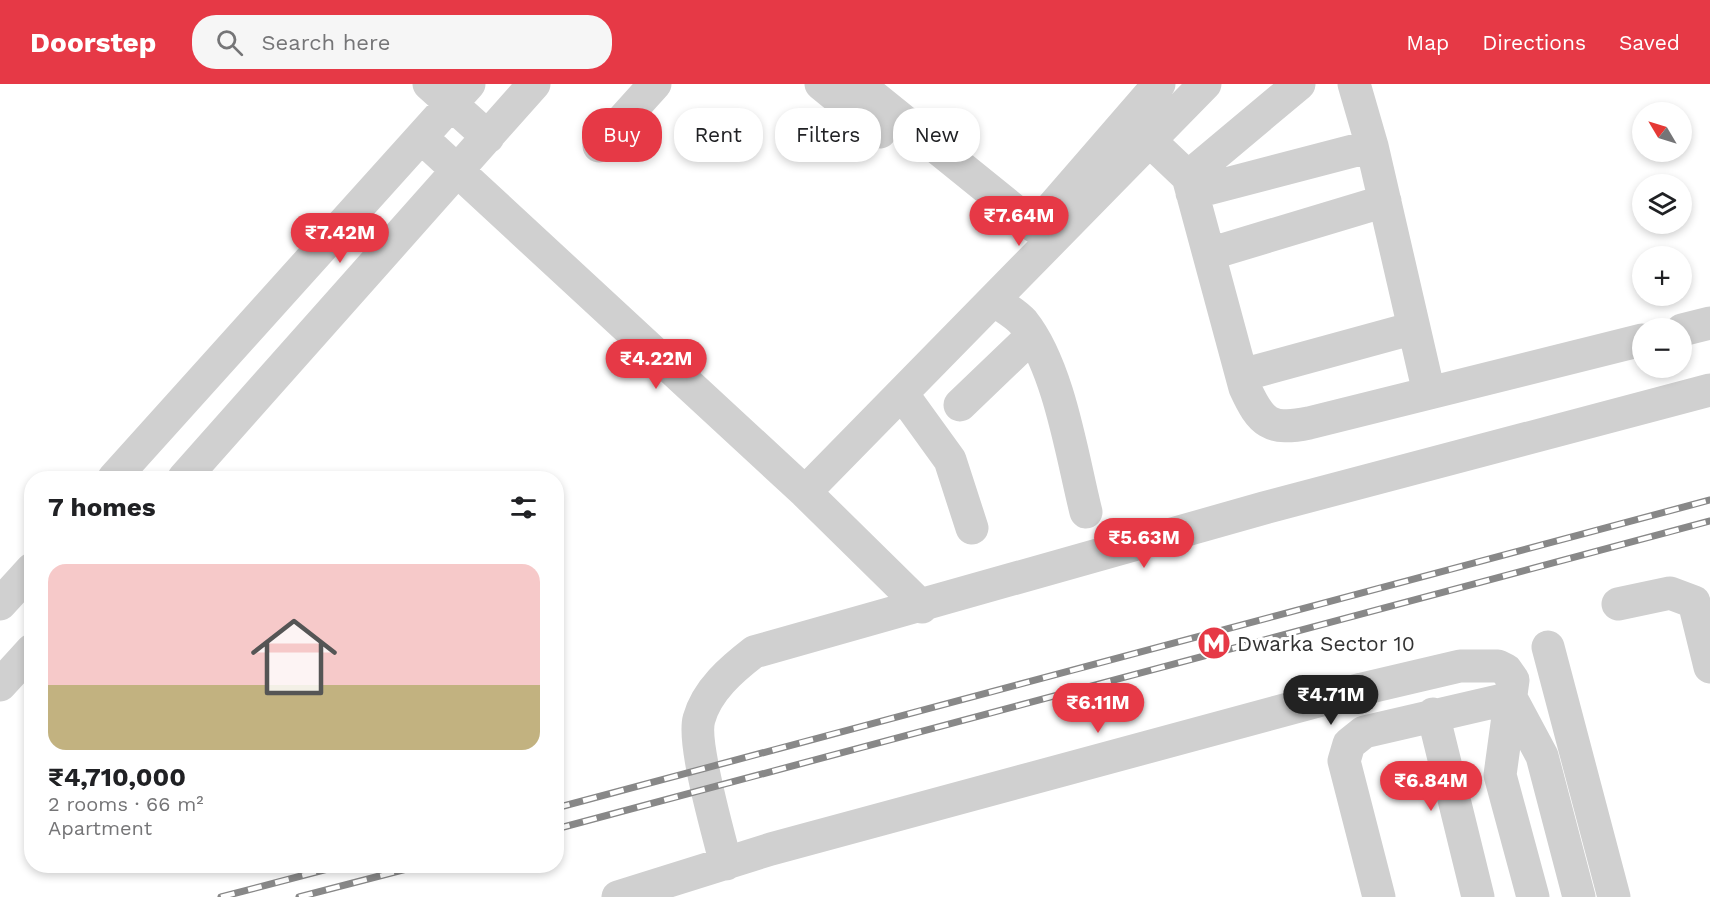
<!DOCTYPE html>
<meta charset="utf-8">
<style>
:root{--surface:#fff;--page:#f6f6f6;--text:#202124;--muted:#757577;--line:#e0e0e0;--accent:#e63946}
body{margin:0;font-family:"Work Sans",sans-serif;background:var(--page);color:var(--text);height:100vh;display:flex;flex-direction:column;font-size:22px;white-space:nowrap}
*{box-sizing:border-box;margin:0}
p{font-size:20px;color:var(--muted)}
.icon{flex:none;width:33px;height:33px;fill:none;stroke:currentColor;stroke-width:2;stroke-linecap:round;stroke-linejoin:round}
.map{position:relative;flex:1;overflow:hidden}
.panel{position:absolute;left:24px;top:387px;width:540px;height:402px;display:flex;flex-direction:column;background:var(--surface);border-radius:24px;box-shadow:0 3px 9px #0003}
.panel>*{flex:none}
.guide{position:absolute;left:582px;top:24px;width:570px;height:54px;display:flex;gap:12px}
.needle{width:39px;rotate:308deg}
.tools{position:absolute;left:1632px;top:18px;display:grid;gap:12px}
.tools a{display:grid;place-items:center;width:60px;height:60px;border-radius:50%;background:var(--surface);box-shadow:0 3px 9px #0003;font-size:30px}
.price{position:absolute;translate:-50% -51px;padding:0 14px;border-radius:21px;background:var(--accent);color:#fff;font-size:20px;line-height:39px;filter:drop-shadow(0 2px 3px #0008)}
.price::after{content:'';position:absolute;left:50%;top:36px;width:18px;height:14px;margin-left:-9px;background:inherit;clip-path:polygon(0 0,100% 0,50% 100%)}
.price.selected{background:#222;color:#fff}
ul{padding:0;list-style:none}
li{display:grid;align-content:center;gap:12px;height:318px;padding:0 24px}
li+li{border-top:2px solid var(--line)}
li span{display:grid;place-items:center;height:186px;border-radius:18px;color:#555}
li>.icon{margin-inline-start:auto}
span .icon{width:108px;height:108px;fill:#fffc;stroke-width:1}
li b{font-size:26px}
h2{display:flex;justify-content:space-between;align-items:center;height:72px;padding:0 24px;font-size:26px}
.tag{padding:0 21px;border-radius:24px;background:var(--surface);box-shadow:0 3px 9px #0003;font-size:21px;line-height:54px}
.tag.selected{background:var(--accent);color:#fff}
header{display:flex;align-items:center;gap:36px;box-sizing:border-box;height:84px;padding:0 30px;background:var(--accent);color:#fff}
header strong{font-size:28px}
nav{display:flex;gap:33px;margin-inline-start:auto;font-size:21px}
.search{width:420px;height:54px;background:var(--page);display:flex;align-items:center;gap:15px;box-sizing:border-box;padding:0 21px;border-radius:24px;color:var(--muted);font-size:22px}
.map>svg:first-child{display:block}
.lines{fill:none;stroke-linecap:round;stroke-linejoin:round}
.minor{stroke:#d0d0d0;stroke-width:33}
.rail-casing{stroke:#888;stroke-width:7}
.rail{stroke:#fff;stroke-width:4.5;stroke-dasharray:14;stroke-linecap:butt}
.labels{text-anchor:middle;dominant-baseline:central;stroke-width:6;stroke-linejoin:round;paint-order:stroke}
.poi-label{font-size:21px;fill:#333;stroke:#fff;text-anchor:start}
</style>
<header>
<strong>Doorstep</strong>
<div class="search"><svg class="icon" aria-label="search" viewBox="0 0 24 24"><circle cx="10" cy="10" r="6"/><path d="M15 15l6 6"/></svg>Search here</div>
<nav><a>Map</a><a>Directions</a><a>Saved</a></nav>
</header>
<div class="map">
<svg width="1710" height="813" viewBox="0 0 1710 813">
<rect width="100%" height="100%" fill="#fff"/>
<g class="lines">
<path class="minor" d="M 429,0 L 488,53
M 821,0 L 880,48
M 858,0 L 1035,143 L 1159,0
M 1354,0 L 1372,62 L 1429,309
M 422,54 L 805,408 L 922,523
M 1149,56 L 1188,93 L 1245,304 C 1261,339 1270,347 1309,339 L 1642,256
M 599,62 L 655,0
M 1188,93 L 1299,0
M 1192,109 L 1372,62
M 1209,170 L 1385,117
M 994,216 C 1003,223 1015,229 1023,238 C 1059,283 1072,372 1086,428
M 1682,246 L 1710,239
M 1242,291 L 1414,244
M 903,311 L 950,376 L 972,444
M 960,321 L 1032,252
M 114,394 L 469,0
M 184,394 L 534,0
M 805,408 L 1205,0
M 0,520 L 32,485
M 1618,520 L 1670,509 L 1694,518 L 1710,583
M 1548,563 L 1614,813
M 0,601 L 32,566
M 1511,614 L 1542,672 L 1579,813
M 1433,630 L 1478,813
M 726,780 C 719,752 692,659 699,635 C 707,606 732,585 754,568 L 1264,424 L 1710,306
M 618,813 L 771,765 L 1362,605 L 1460,582 L 1498,582 L 1506,586 L 1513,596 L 1500,691 L 1533,813
M 1379,813 L 1344,677 L 1349,660 L 1364,648 L 1511,614"/>
<g class="rail-casing">
<path id="rail" d="M 556,724 L 1710,416
M 556,745 L 1710,437
M 221,813 L 339,782
M 299,813 L 418,782"/>
</g>
<use href="#rail" class="rail"/>
</g>
<defs>
<g id="metro-disc" transform="scale(1.725)"><circle r="9.5" fill="#e63946" stroke="#fff"/><path d="M-5.5 5V-5H-3L0 0L3-5H5.5V5H3V-.5L0 4L-3-.5V5Z" fill="#fff"/></g>
</defs>
<g fill-rule="evenodd">
<use href="#metro-disc" x="1214" y="559"/>
</g>
<g class="labels">
<g class="poi-label">
<text x="1237" y="559">Dwarka Sector 10</text>
</g>
</g>
</svg>
<div class="tools">
<a><svg class="needle" viewBox="-14 -14 28 28"><path d="M0-13l5 13h-10z" fill="#e53935"/><path d="M0 13l5-13h-10z" fill="#757577"/></svg></a>
<a><svg class="icon" aria-label="layers" viewBox="0 0 24 24"><path d="M12 4l9 5-9 5-9-5zM3 14l9 5 9-5"/></svg></a>
<a>+</a>
<a>−</a>
</div>
<b class="price" style="left:1019px;top:163px">₹7.64M</b>
<b class="price" style="left:340px;top:180px">₹7.42M</b>
<b class="price" style="left:656px;top:306px">₹4.22M</b>
<b class="price" style="left:1144px;top:485px">₹5.63M</b>
<b class="price selected" style="left:1331px;top:642px">₹4.71M</b>
<b class="price" style="left:1098px;top:650px">₹6.11M</b>
<b class="price" style="left:1431px;top:728px">₹6.84M</b>
<div class="guide">
<a class="tag selected">Buy</a>
<a class="tag">Rent</a>
<a class="tag">Filters</a>
<a class="tag">New</a>
</div>
<section class="panel">
<h2>7 homes<svg class="icon" aria-label="filters" viewBox="0 0 24 24"><path d="M4 7h16M4 17h16"/><circle cx="9" cy="7" r="2"/><circle cx="15" cy="17" r="2"/></svg></h2>
<ul>
<li><span style="background:linear-gradient(#f6c9c9 65%,#c2b280 0)"><svg class="icon" aria-label="home" viewBox="0 0 24 24"><path d="M3 11l9-7 9 7M6 9v11h12V9"/></svg></span><div><b>₹4,710,000</b><p>2 rooms · 66 m²</p><p>Apartment</p></div></li>
</ul>
</section>
</div>
